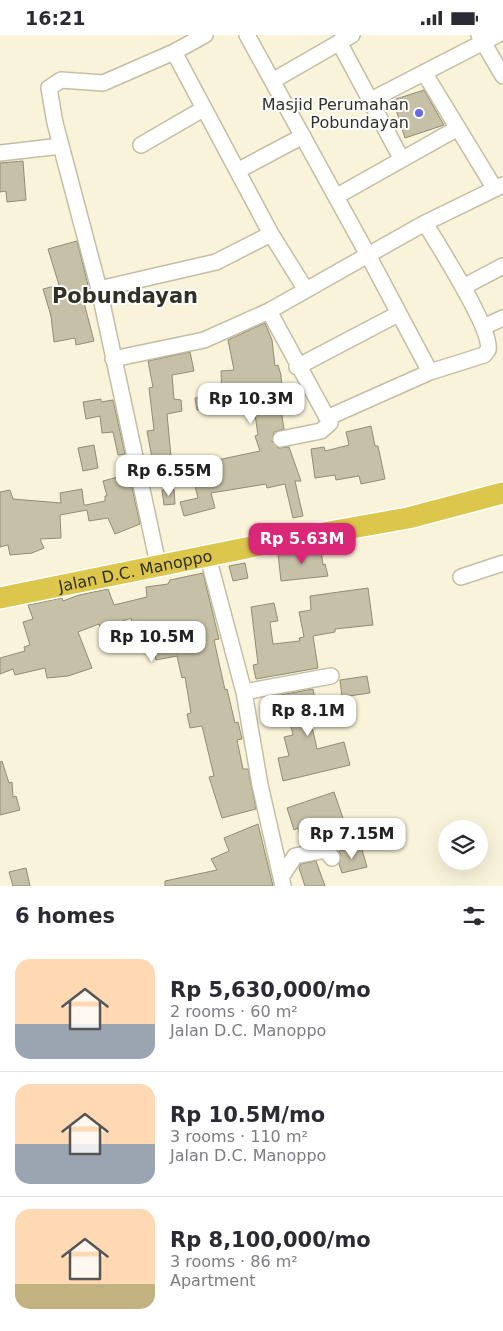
<!DOCTYPE html>
<meta charset="utf-8">
<style>
:root{--surface:#fff;--page:#f2f2f3;--text:#2b2b33;--muted:#7c7c81;--line:#e1e1e2;--accent:#db2777}
body{margin:0;font-family:"DejaVu Sans",sans-serif;background:var(--page);color:var(--text);height:100vh;display:flex;flex-direction:column;font-size:19px;white-space:nowrap}
*{box-sizing:border-box;margin:0}
p{font-size:16px;color:var(--muted)}
.icon{flex:none;width:28px;height:28px;fill:none;stroke:currentColor;stroke-width:2;stroke-linecap:round;stroke-linejoin:round}
.map{position:relative;height:851px;overflow:hidden}
.details{display:flex;flex-direction:column;background:var(--surface);flex:1}
.details>*{flex:none}
.fabs{position:absolute;left:438px;top:785px;display:grid;gap:10px}
.fabs a{display:grid;place-items:center;width:50px;height:50px;border-radius:50%;background:var(--surface);box-shadow:0 5px 20px #0002;font-size:25px}
.price{position:absolute;translate:-50% -42px;padding:0 11px;border-radius:10px;background:#fff;color:#222;font-size:16px;line-height:32px;filter:drop-shadow(0 1px 2px #0008)}
.price::after{content:'';position:absolute;left:50%;top:30px;width:15px;height:11px;margin-left:-8px;background:inherit;clip-path:polygon(0 0,100% 0,50% 100%)}
.price.active{background:var(--accent);color:#fff}
ul{padding:0;list-style:none}
li{display:flex;align-items:center;gap:15px;height:125px;padding:0 15px}
li+li{border-top:1px solid var(--line)}
li span{display:grid;place-items:center;flex:none;width:140px;height:100px;border-radius:15px;color:#555}
li>.icon{margin-inline-start:auto}
span .icon{width:60px;height:60px;fill:#fffc;stroke-width:1}
li b{font-size:21px}
h2{display:flex;justify-content:space-between;align-items:center;height:60px;padding:0 15px;font-size:21px}
.status{display:flex;justify-content:space-between;align-items:center;height:35px;padding:0 25px;background:var(--surface);direction:ltr}
.status svg{height:14px;fill:currentColor}
.map>svg:first-child{display:block}
.building{fill:#c5c0a6;stroke:#918c74}
.lines{fill:none;stroke-linecap:round;stroke-linejoin:round}
.minor-casing{stroke:#c3bea4;stroke-width:18}
.highway-casing{stroke:#fff;stroke-width:24}
.minor{stroke:#fff;stroke-width:15}
.highway{stroke:#dcc64c;stroke-width:21}
.poi-dot{fill:#686ae3;stroke:#fff;stroke-width:2}
.labels{text-anchor:middle;dominant-baseline:central;stroke-width:4;stroke-linejoin:round;paint-order:stroke}
.poi-label{font-size:16px;fill:#313025;stroke:#fff;text-anchor:end}
.street-label{font-size:16px;fill:#313025;stroke:#fff}
.district-label{font-size:21px;font-weight:bold;fill:#313025;stroke:#fff}
</style>
<div class="status"><b>16:21</b><svg viewBox="0 0 49 12"><path d="M0 12V9h3v3zM5 12V6h3v6zM10 12V3h3v9zM15 12V0h3v12zM26 1h20v11H26zM47 4h2v5h-2z"/></svg></div>
<div class="map">
<svg width="503" height="851" viewBox="0 0 503 851">
<rect width="100%" height="100%" fill="#f8f3d9"/>
<path class="building" d="M 424,55 L 444,90 L 405,103 L 393,65 Z
M 23,126 L 26,165 L 7,167 L 6,156 L 0,157 L 0,128 Z
M 77,206 L 90,258 L 82,260 L 94,306 L 76,310 L 75,303 L 54,307 L 51,281 L 43,254 L 59,250 L 48,214 Z
M 265,288 L 272,305 L 275,331 L 278,330 L 281,340 L 282,356 L 278,356 L 284,394 L 274,397 L 272,406 L 278,413 L 289,412 L 301,446 L 295,446 L 303,481 L 293,483 L 285,449 L 267,453 L 266,449 L 211,458 L 215,473 L 184,481 L 180,467 L 198,463 L 195,451 L 212,447 L 208,427 L 260,416 L 255,401 L 258,400 L 253,366 L 235,367 L 197,375 L 195,363 L 222,359 L 221,336 L 234,335 L 228,305 Z
M 190,317 L 194,336 L 172,340 L 174,364 L 181,365 L 182,376 L 167,379 L 172,432 L 154,434 L 147,396 L 154,395 L 149,353 L 153,352 L 148,326 Z
M 101,364 L 101,367 L 113,365 L 125,419 L 118,420 L 113,397 L 102,398 L 100,381 L 86,384 L 83,367 Z
M 371,391 L 375,411 L 378,411 L 385,444 L 361,449 L 359,441 L 336,445 L 335,440 L 315,443 L 311,414 L 324,412 L 325,416 L 349,410 L 346,397 Z
M 94,410 L 98,433 L 83,436 L 78,413 Z
M 129,439 L 140,489 L 115,499 L 108,483 L 89,486 L 87,475 L 60,480 L 61,503 L 40,504 L 44,513 L 32,518 L 10,520 L 8,510 L 0,512 L 0,457 L 10,455 L 13,464 L 61,468 L 60,458 L 82,454 L 84,470 L 86,470 L 105,466 L 105,461 L 107,461 L 103,446 Z
M 174,454 L 175,469 L 164,470 L 162,455 Z
M 305,514 L 306,517 L 321,515 L 323,530 L 325,529 L 328,541 L 281,546 L 278,519 Z
M 245,528 L 248,543 L 233,546 L 229,531 Z
M 203,538 L 219,604 L 214,605 L 225,655 L 227,654 L 235,688 L 238,687 L 242,704 L 237,705 L 243,734 L 248,734 L 256,774 L 222,783 L 209,742 L 214,741 L 202,691 L 190,693 L 187,679 L 191,678 L 185,642 L 182,643 L 177,621 L 156,625 L 151,597 L 135,600 L 131,583 L 101,594 L 99,589 L 78,597 L 92,633 L 68,641 L 47,643 L 45,633 L 15,640 L 13,634 L 0,639 L 0,623 L 25,616 L 24,612 L 30,610 L 23,587 L 33,584 L 28,570 L 62,563 L 63,566 L 79,560 L 108,554 L 114,570 L 147,562 L 146,552 L 168,549 L 170,545 Z
M 368,553 L 373,590 L 335,594 L 335,597 L 313,601 L 318,633 L 256,644 L 253,630 L 258,629 L 251,572 L 274,568 L 278,586 L 270,587 L 273,609 L 300,606 L 299,603 L 304,602 L 299,577 L 311,575 L 310,561 Z
M 367,641 L 370,658 L 342,662 L 340,645 Z
M 313,654 L 317,674 L 339,671 L 341,683 L 311,687 L 317,714 L 344,707 L 350,730 L 283,746 L 278,723 L 289,721 L 284,702 L 293,700 L 287,675 L 278,677 L 275,661 Z
M 2,726 L 9,748 L 12,747 L 13,762 L 16,761 L 20,775 L 0,780 L 0,727 Z
M 334,757 L 345,789 L 333,792 L 337,810 L 325,806 L 302,810 L 298,793 L 294,795 L 287,773 Z
M 258,789 L 273,851 L 165,851 L 165,846 L 217,835 L 211,824 L 229,816 L 224,803 Z
M 361,811 L 367,832 L 342,838 L 339,829 L 341,821 L 339,816 Z
M 316,826 L 325,851 L 305,851 L 299,833 L 301,829 Z
M 26,833 L 30,851 L 13,851 L 9,837 Z"/>
<g class="lines">
<g class="minor-casing">
<path id="minor" d="M 247,0 L 368,220 L 425,188 L 503,150
M 479,0 L 503,41
M 339,7 L 401,123
M 174,17 L 271,199 L 306,255
M 425,39 L 495,154
M 274,45 L 352,0
M 371,65 L 497,0
M 141,110 L 203,74
M 0,118 L 61,111
M 239,135 L 303,101
M 337,161 L 458,93
M 463,252 L 503,231
M 99,254 L 216,227 L 271,199
M 269,276 L 330,388 L 321,396 L 281,404
M 483,292 L 503,283
M 113,324 L 204,305 L 269,276 L 368,220 L 430,337
M 297,332 L 398,279
M 329,382 L 430,337 L 484,320 L 488,315 C 493,295 438,210 425,188
M 208,522 L 244,657 L 260,750 L 283,851
M 158,529 L 99,254 L 55,88 L 49,53 L 61,45 L 103,48 L 174,17 L 205,0
M 461,542 L 503,528
M 244,657 L 331,641
M 282,841 L 295,821 L 326,815 L 332,823"/>
</g>
<g class="highway-casing">
<g id="highway">
<path id="s1" d="M 0,563 L 290,504 L 408,483 L 503,458"/>
</g>
</g>
<use href="#minor" class="minor"/>
<use href="#highway" class="highway"/>
</g>
<circle class="poi-dot" cx="419" cy="78" r="5"/>
<g class="labels">
<g class="poi-label">
<text x="409" y="69">Masjid Perumahan<tspan x="409" dy="18">Pobundayan</tspan></text>
</g>
<g class="street-label">
<text stroke="none"><textPath href="#s1" startOffset="138">Jalan D.C. Manoppo</textPath></text>
</g>
<g class="district-label">
<text x="125" y="261">Pobundayan</text>
</g>
</g>
</svg>
<div class="fabs">
<a><svg class="icon" aria-label="layers" viewBox="0 0 24 24"><path d="M12 4l9 5-9 5-9-5zM3 14l9 5 9-5"/></svg></a>
</div>
<b class="price" style="left:251px;top:390px">Rp 10.3M</b>
<b class="price" style="left:169px;top:462px">Rp 6.55M</b>
<b class="price active" style="left:302px;top:530px">Rp 5.63M</b>
<b class="price" style="left:152px;top:628px">Rp 10.5M</b>
<b class="price" style="left:308px;top:702px">Rp 8.1M</b>
<b class="price" style="left:352px;top:825px">Rp 7.15M</b>
</div>
<section class="details">
<h2>6 homes<svg class="icon" aria-label="filters" viewBox="0 0 24 24"><path d="M4 7h16M4 17h16"/><circle cx="9" cy="7" r="2"/><circle cx="15" cy="17" r="2"/></svg></h2>
<ul>
<li><span style="background:linear-gradient(#ffd9b3 65%,#9aa5b1 0)"><svg class="icon" aria-label="home" viewBox="0 0 24 24"><path d="M3 11l9-7 9 7M6 9v11h12V9"/></svg></span><div><b>Rp 5,630,000/mo</b><p>2 rooms · 60 m²</p><p>Jalan D.C. Manoppo</p></div></li>
<li><span style="background:linear-gradient(#ffd9b3 60%,#9aa5b1 0)"><svg class="icon" aria-label="home" viewBox="0 0 24 24"><path d="M3 11l9-7 9 7M6 9v11h12V9"/></svg></span><div><b>Rp 10.5M/mo</b><p>3 rooms · 110 m²</p><p>Jalan D.C. Manoppo</p></div></li>
<li><span style="background:linear-gradient(#ffd9b3 75%,#c2b280 0)"><svg class="icon" aria-label="home" viewBox="0 0 24 24"><path d="M3 11l9-7 9 7M6 9v11h12V9"/></svg></span><div><b>Rp 8,100,000/mo</b><p>3 rooms · 86 m²</p><p>Apartment</p></div></li>
</ul>
</section>
